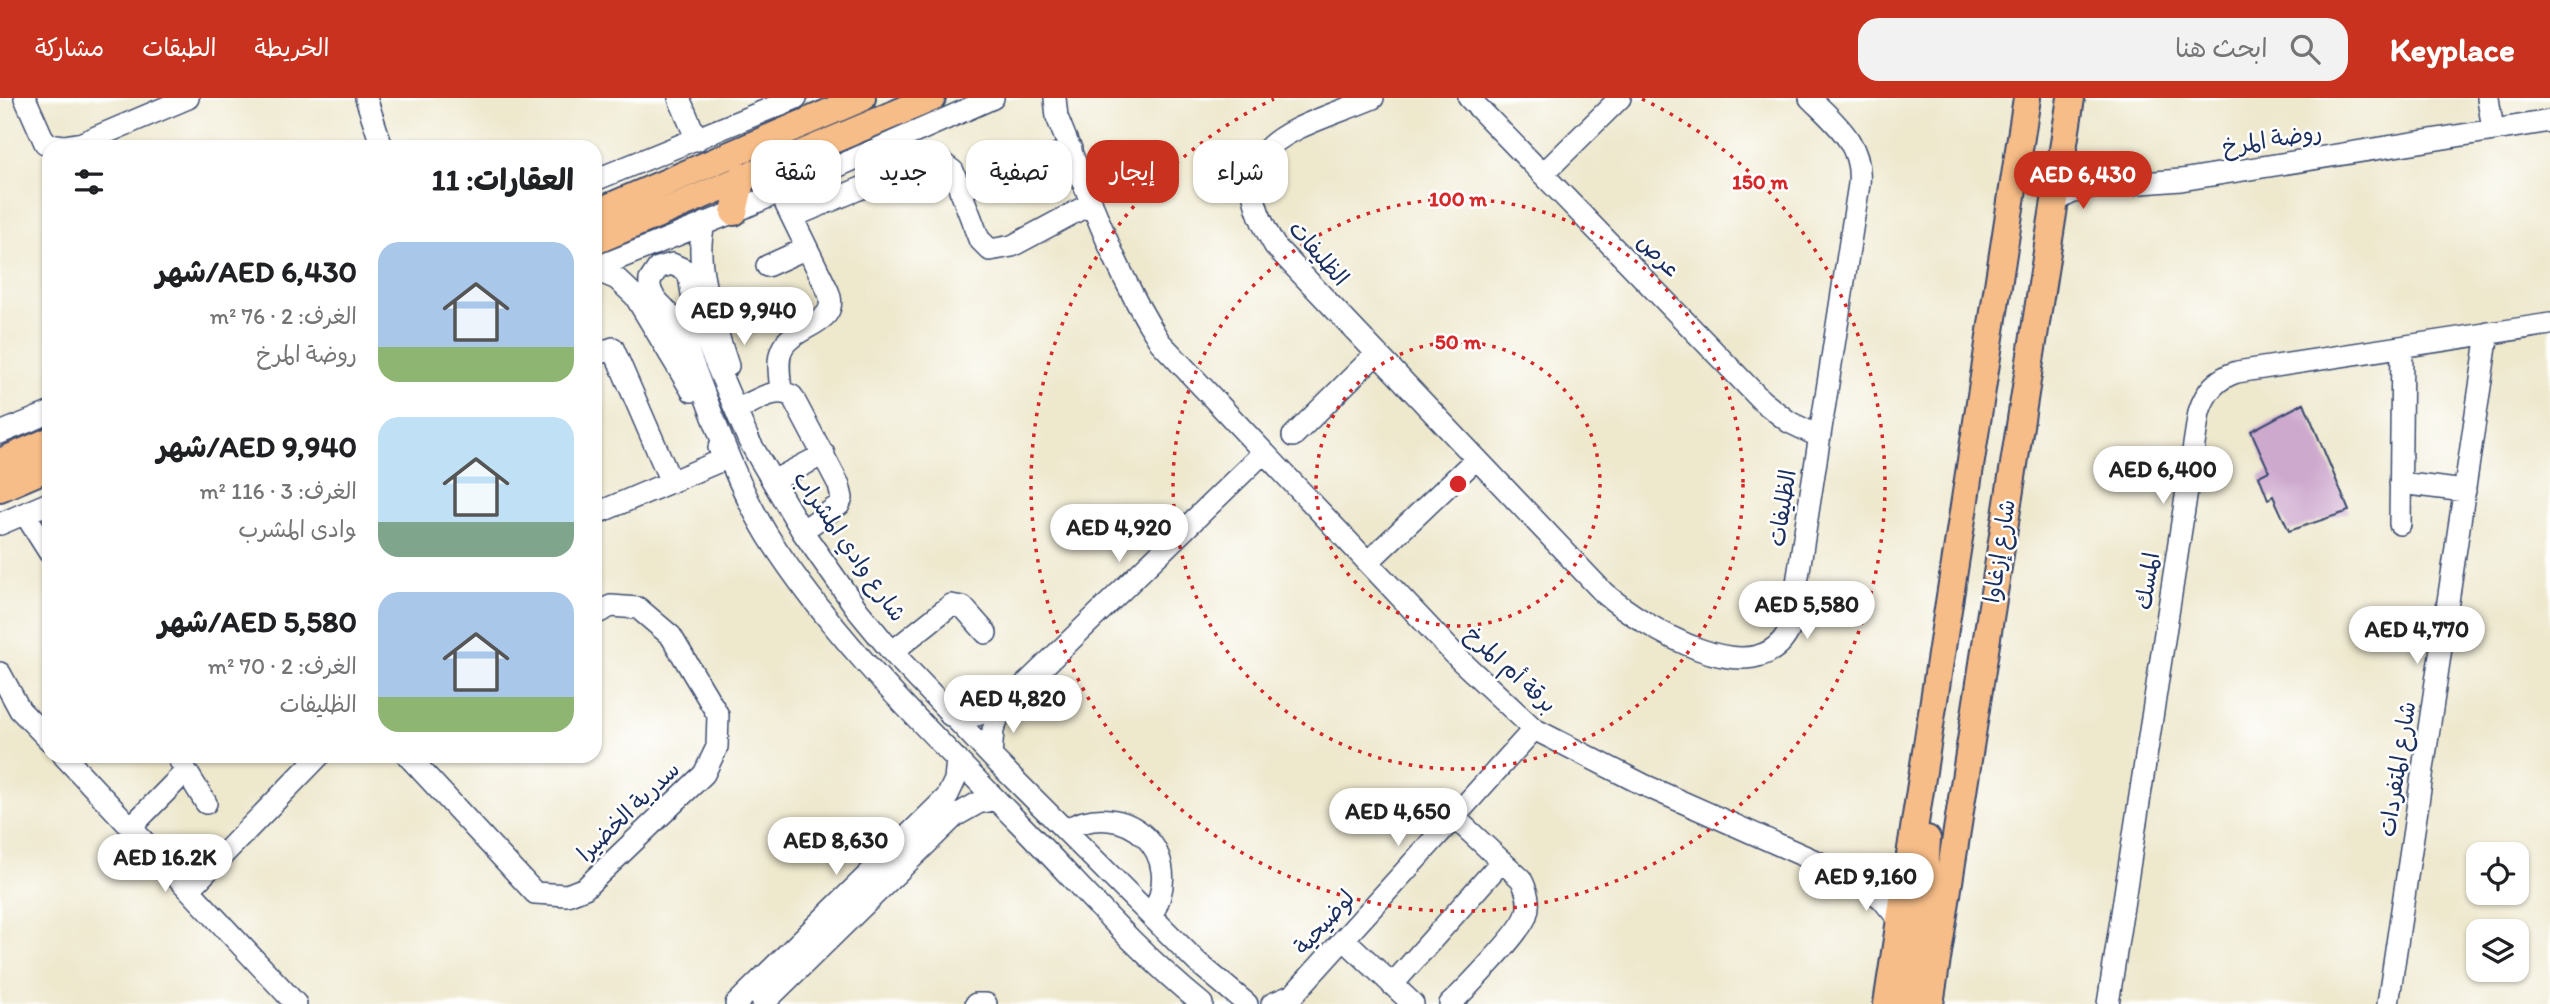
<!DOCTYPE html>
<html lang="ar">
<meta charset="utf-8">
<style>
:root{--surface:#fff;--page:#f2f2f2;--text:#202124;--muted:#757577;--accent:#c8321e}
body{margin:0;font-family:Itim,"Playpen Sans Arabic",sans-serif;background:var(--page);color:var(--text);direction:rtl;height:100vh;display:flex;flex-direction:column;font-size:26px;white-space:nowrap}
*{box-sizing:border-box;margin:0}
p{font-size:23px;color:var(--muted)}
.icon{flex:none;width:38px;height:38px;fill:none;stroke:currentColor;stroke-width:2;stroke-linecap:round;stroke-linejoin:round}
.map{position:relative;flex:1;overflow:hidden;direction:ltr}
.drawer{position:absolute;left:42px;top:42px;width:560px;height:623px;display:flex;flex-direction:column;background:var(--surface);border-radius:21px;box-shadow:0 2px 5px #0004;direction:rtl}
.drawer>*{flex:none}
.guide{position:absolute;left:623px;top:42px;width:665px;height:63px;direction:rtl;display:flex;gap:14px}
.controls{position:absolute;left:2466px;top:744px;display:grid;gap:14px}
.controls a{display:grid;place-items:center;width:63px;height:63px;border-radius:14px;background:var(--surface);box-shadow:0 2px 5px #0004;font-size:35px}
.price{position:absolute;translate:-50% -60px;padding:0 16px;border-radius:24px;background:#fff;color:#222;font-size:23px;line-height:46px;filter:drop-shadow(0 2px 4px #0008)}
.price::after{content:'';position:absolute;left:50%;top:42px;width:21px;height:16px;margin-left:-10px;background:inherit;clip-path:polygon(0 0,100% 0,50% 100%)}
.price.selected{background:var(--accent);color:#fff}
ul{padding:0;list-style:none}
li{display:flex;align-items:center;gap:21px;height:175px;padding:0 28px}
li span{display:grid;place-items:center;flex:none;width:196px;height:140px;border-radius:21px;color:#555}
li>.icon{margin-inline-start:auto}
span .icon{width:84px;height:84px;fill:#fffc;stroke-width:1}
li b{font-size:30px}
h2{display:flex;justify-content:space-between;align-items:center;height:84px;padding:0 28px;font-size:30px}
.tag{padding:0 24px;border-radius:21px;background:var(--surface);box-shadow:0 2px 5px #0004;font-size:24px;line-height:63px}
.tag.selected{background:var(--accent);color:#fff}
header{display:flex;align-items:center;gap:42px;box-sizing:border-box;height:98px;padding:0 35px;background:var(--accent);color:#fff}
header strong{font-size:33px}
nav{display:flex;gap:38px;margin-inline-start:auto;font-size:24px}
.search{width:490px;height:63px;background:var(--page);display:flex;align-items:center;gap:18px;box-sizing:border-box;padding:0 24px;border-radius:21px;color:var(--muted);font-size:26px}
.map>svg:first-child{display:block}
.building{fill:#cea9ce}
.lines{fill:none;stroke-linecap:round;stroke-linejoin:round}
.minor-casing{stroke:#3b4b6f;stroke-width:24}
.major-casing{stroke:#3b4b6f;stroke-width:30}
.minor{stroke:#fff;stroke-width:21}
.major{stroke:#f7bd88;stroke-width:26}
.ring{fill:none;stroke:#d62828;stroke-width:3.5;stroke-dasharray:3.5 7}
.labels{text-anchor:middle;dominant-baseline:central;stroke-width:5;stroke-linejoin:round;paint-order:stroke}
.street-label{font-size:23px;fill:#1b2f5e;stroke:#fff}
.centre{fill:#d62828;stroke:#fff;stroke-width:3.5}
.ring-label{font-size:21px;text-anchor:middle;font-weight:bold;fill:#d62828;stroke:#fff;stroke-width:5;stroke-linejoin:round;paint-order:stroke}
</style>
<header>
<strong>Keyplace</strong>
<div class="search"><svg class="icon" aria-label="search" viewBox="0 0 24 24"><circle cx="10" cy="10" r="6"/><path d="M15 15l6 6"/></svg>ابحث هنا</div>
<nav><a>الخريطة</a><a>الطبقات</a><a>مشاركة</a></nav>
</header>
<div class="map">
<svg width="2550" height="906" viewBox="0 0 2550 906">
<rect width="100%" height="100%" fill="#fff"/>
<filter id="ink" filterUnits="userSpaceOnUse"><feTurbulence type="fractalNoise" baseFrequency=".0143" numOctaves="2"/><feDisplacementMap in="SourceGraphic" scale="14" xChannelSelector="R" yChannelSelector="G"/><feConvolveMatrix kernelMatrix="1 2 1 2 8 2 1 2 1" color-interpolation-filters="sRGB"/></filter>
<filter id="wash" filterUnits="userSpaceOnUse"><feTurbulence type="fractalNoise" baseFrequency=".00686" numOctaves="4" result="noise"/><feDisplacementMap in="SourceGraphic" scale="28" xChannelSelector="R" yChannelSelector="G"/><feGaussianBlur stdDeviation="1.57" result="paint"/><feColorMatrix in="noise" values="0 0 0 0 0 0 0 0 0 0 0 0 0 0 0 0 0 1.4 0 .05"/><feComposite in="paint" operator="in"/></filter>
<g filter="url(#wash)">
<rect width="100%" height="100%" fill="#eee8cd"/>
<g id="blocks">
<path class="building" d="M 2304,305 L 2349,413 L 2289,433 L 2273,398 L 2268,401 L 2259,378 L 2269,373 L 2251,333 Z"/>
</g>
</g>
<g filter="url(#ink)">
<use href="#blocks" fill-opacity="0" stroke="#3b4b6f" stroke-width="2"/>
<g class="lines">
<g class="minor-casing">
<path id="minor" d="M 25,0 L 45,45 L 64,48 L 82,45 L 188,0
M 366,0 L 382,49
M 679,0 L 697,42
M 1055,0 L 1057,19 C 1088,94 1115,175 1160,244 L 1460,562 L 1534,631 L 1644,687 L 1856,781 L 1882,801 L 1900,823
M 1373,0 C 1295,33 1212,44 1275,148 L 1604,495 C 1643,528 1758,601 1790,530 L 1859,86 C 1863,46 1836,26 1810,0
M 1469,0 L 1762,303 L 1789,324 L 1820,339
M 2488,0 L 2493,32
M 1544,75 L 1620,0
M 595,82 L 796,0
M 960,92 L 1071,51
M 2054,104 L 2071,95 L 2090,89 L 2181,82 L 2550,23
M 792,119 L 926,63 L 941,64 L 953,73 L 979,141 L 990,152 L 1012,148 L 1092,105
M 705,125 C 691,162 716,230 728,268
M 767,168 L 807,150
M 595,170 L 734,114 L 993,0
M 595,172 L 617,181 L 635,198 L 692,293
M 595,257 L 613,250 L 671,384
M 781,294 C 780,279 776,261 783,249 C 795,226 842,227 828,193 L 786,107
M 744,308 C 759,301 776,289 792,298 L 839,387 L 842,400 L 839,407 L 802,433
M 0,335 L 49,315
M 1293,338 L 1376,256
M 773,383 L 824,356
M 2400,385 L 2465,393
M 25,416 L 49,454
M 595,416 L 727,360 L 719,350
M 0,426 L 49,405
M 2400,426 L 2402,249
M 1368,464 L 1476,361
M 892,554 L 951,507 L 963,509 L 986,535
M 0,575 L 20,612 L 49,642
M 950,617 L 977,617 L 1003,608
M 64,658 L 296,906
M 177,658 L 206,705
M 408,658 L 535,795 L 567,797 L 585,790 L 704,676 L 717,649 L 718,617 L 671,538 L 638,510 L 611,508 L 595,516
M 991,658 L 993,632 L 1003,608 L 1264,354
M 131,729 L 186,673
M 1065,732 C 1126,697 1189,756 1151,818
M 1856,781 L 1880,783 L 1908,769
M 190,791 L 319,658
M 1344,841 L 1413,906
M 1392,887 L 1502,763
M 736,906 L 947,699 L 955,682 L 957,661
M 763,906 L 955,718 L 978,705 L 996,701
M 976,906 L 986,906
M 1202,906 C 1135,852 1078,785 1018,724 C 930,633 836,545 768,438 C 732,379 712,313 686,249 C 682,240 678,230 673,221 C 664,206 648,201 650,182 L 658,170 L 672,166 L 685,172 L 689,178 L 696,219 L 749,343 L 802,433 L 859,514 L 892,554 L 991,658 L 1197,864 L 1247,906
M 1272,906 L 1293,897 L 1534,631
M 1450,906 C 1465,892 1521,834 1526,818 C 1531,805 1527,793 1521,781 L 1454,719
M 2108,906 L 2199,314 C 2205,294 2217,280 2237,274 L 2550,226
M 2388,906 L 2488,235"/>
</g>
<g class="major-casing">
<path id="major" d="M 734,114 L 742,79
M 595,115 L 862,0
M 595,143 L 932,0
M 0,364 L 49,343
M 0,390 L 49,369
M 1887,906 L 2027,0
M 1908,906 L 1923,806 L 1927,741
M 1930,906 L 2071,0"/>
</g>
<use href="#minor" class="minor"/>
<use href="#major" class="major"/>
</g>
</g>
<g class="ring">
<circle cx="1458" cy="386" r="142"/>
<circle cx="1458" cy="386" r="285"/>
<path d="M1642 1A427 427 0 1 1 1274 1"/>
</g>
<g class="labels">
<g class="street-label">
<text transform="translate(2272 41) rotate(-9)">روضة المرخ</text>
<text transform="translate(1319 155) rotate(49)">الظليفات</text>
<text transform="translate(1659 157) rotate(46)">عرص</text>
<text transform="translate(1782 410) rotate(-81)">الظليفات</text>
<text transform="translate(850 448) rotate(55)">شارع وادي المشراب</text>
<text transform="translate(1999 453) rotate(-81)">شارع إزغاوا</text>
<text transform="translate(2147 483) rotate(-81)">المسك</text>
<text transform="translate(1511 571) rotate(43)">برقة أم المرخ</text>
<text transform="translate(2397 671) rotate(-81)">شارع المتفردات</text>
<text transform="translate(628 713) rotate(-44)">سدرية الخضيرا</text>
<text transform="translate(1324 824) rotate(-48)">لوضيحية</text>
</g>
</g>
<circle cx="1458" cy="386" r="10" class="centre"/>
<g class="ring-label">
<text x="1760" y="91">150 m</text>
<text x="1458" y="108">100 m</text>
<text x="1458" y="251">50 m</text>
</g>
</svg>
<div class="controls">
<a><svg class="icon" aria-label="locate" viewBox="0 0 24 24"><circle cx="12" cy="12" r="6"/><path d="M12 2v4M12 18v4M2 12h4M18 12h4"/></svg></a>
<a><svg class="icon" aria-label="layers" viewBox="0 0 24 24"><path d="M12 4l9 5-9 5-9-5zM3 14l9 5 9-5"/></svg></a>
</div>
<b class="price selected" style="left:2083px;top:113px">AED 6,430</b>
<b class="price" style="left:744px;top:249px">AED 9,940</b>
<b class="price" style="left:2163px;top:408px">AED 6,400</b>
<b class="price" style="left:1119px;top:466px">AED 4,920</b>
<b class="price" style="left:1807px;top:543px">AED 5,580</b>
<b class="price" style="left:2417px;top:568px">AED 4,770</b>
<b class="price" style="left:1013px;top:637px">AED 4,820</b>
<b class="price" style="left:1398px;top:750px">AED 4,650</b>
<b class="price" style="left:836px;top:779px">AED 8,630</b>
<b class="price" style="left:165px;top:796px">AED 16.2K</b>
<b class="price" style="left:1866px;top:815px">AED 9,160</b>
<div class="guide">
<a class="tag">شراء</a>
<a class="tag selected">إيجار</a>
<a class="tag">تصفية</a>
<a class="tag">جديد</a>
<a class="tag">شقة</a>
</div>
<section class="drawer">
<h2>العقارات: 11<svg class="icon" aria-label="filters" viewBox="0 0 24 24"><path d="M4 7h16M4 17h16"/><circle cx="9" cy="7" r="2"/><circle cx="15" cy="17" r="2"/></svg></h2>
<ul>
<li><span style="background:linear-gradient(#a9c7e8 75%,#8fb573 0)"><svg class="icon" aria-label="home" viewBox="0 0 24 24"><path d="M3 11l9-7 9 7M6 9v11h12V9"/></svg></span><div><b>AED 6,430/شهر</b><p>الغرف: 2 · 76 m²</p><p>روضة المرخ</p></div></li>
<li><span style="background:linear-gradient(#bfe0f5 75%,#7fa58c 0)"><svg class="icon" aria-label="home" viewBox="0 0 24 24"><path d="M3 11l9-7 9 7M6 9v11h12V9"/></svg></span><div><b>AED 9,940/شهر</b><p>الغرف: 3 · 116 m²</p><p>وادى المشرب</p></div></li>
<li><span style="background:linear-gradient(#a9c7e8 75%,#8fb573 0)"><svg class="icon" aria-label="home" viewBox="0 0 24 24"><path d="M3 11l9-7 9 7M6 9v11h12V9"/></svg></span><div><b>AED 5,580/شهر</b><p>الغرف: 2 · 70 m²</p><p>الظليفات</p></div></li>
</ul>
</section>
</div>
